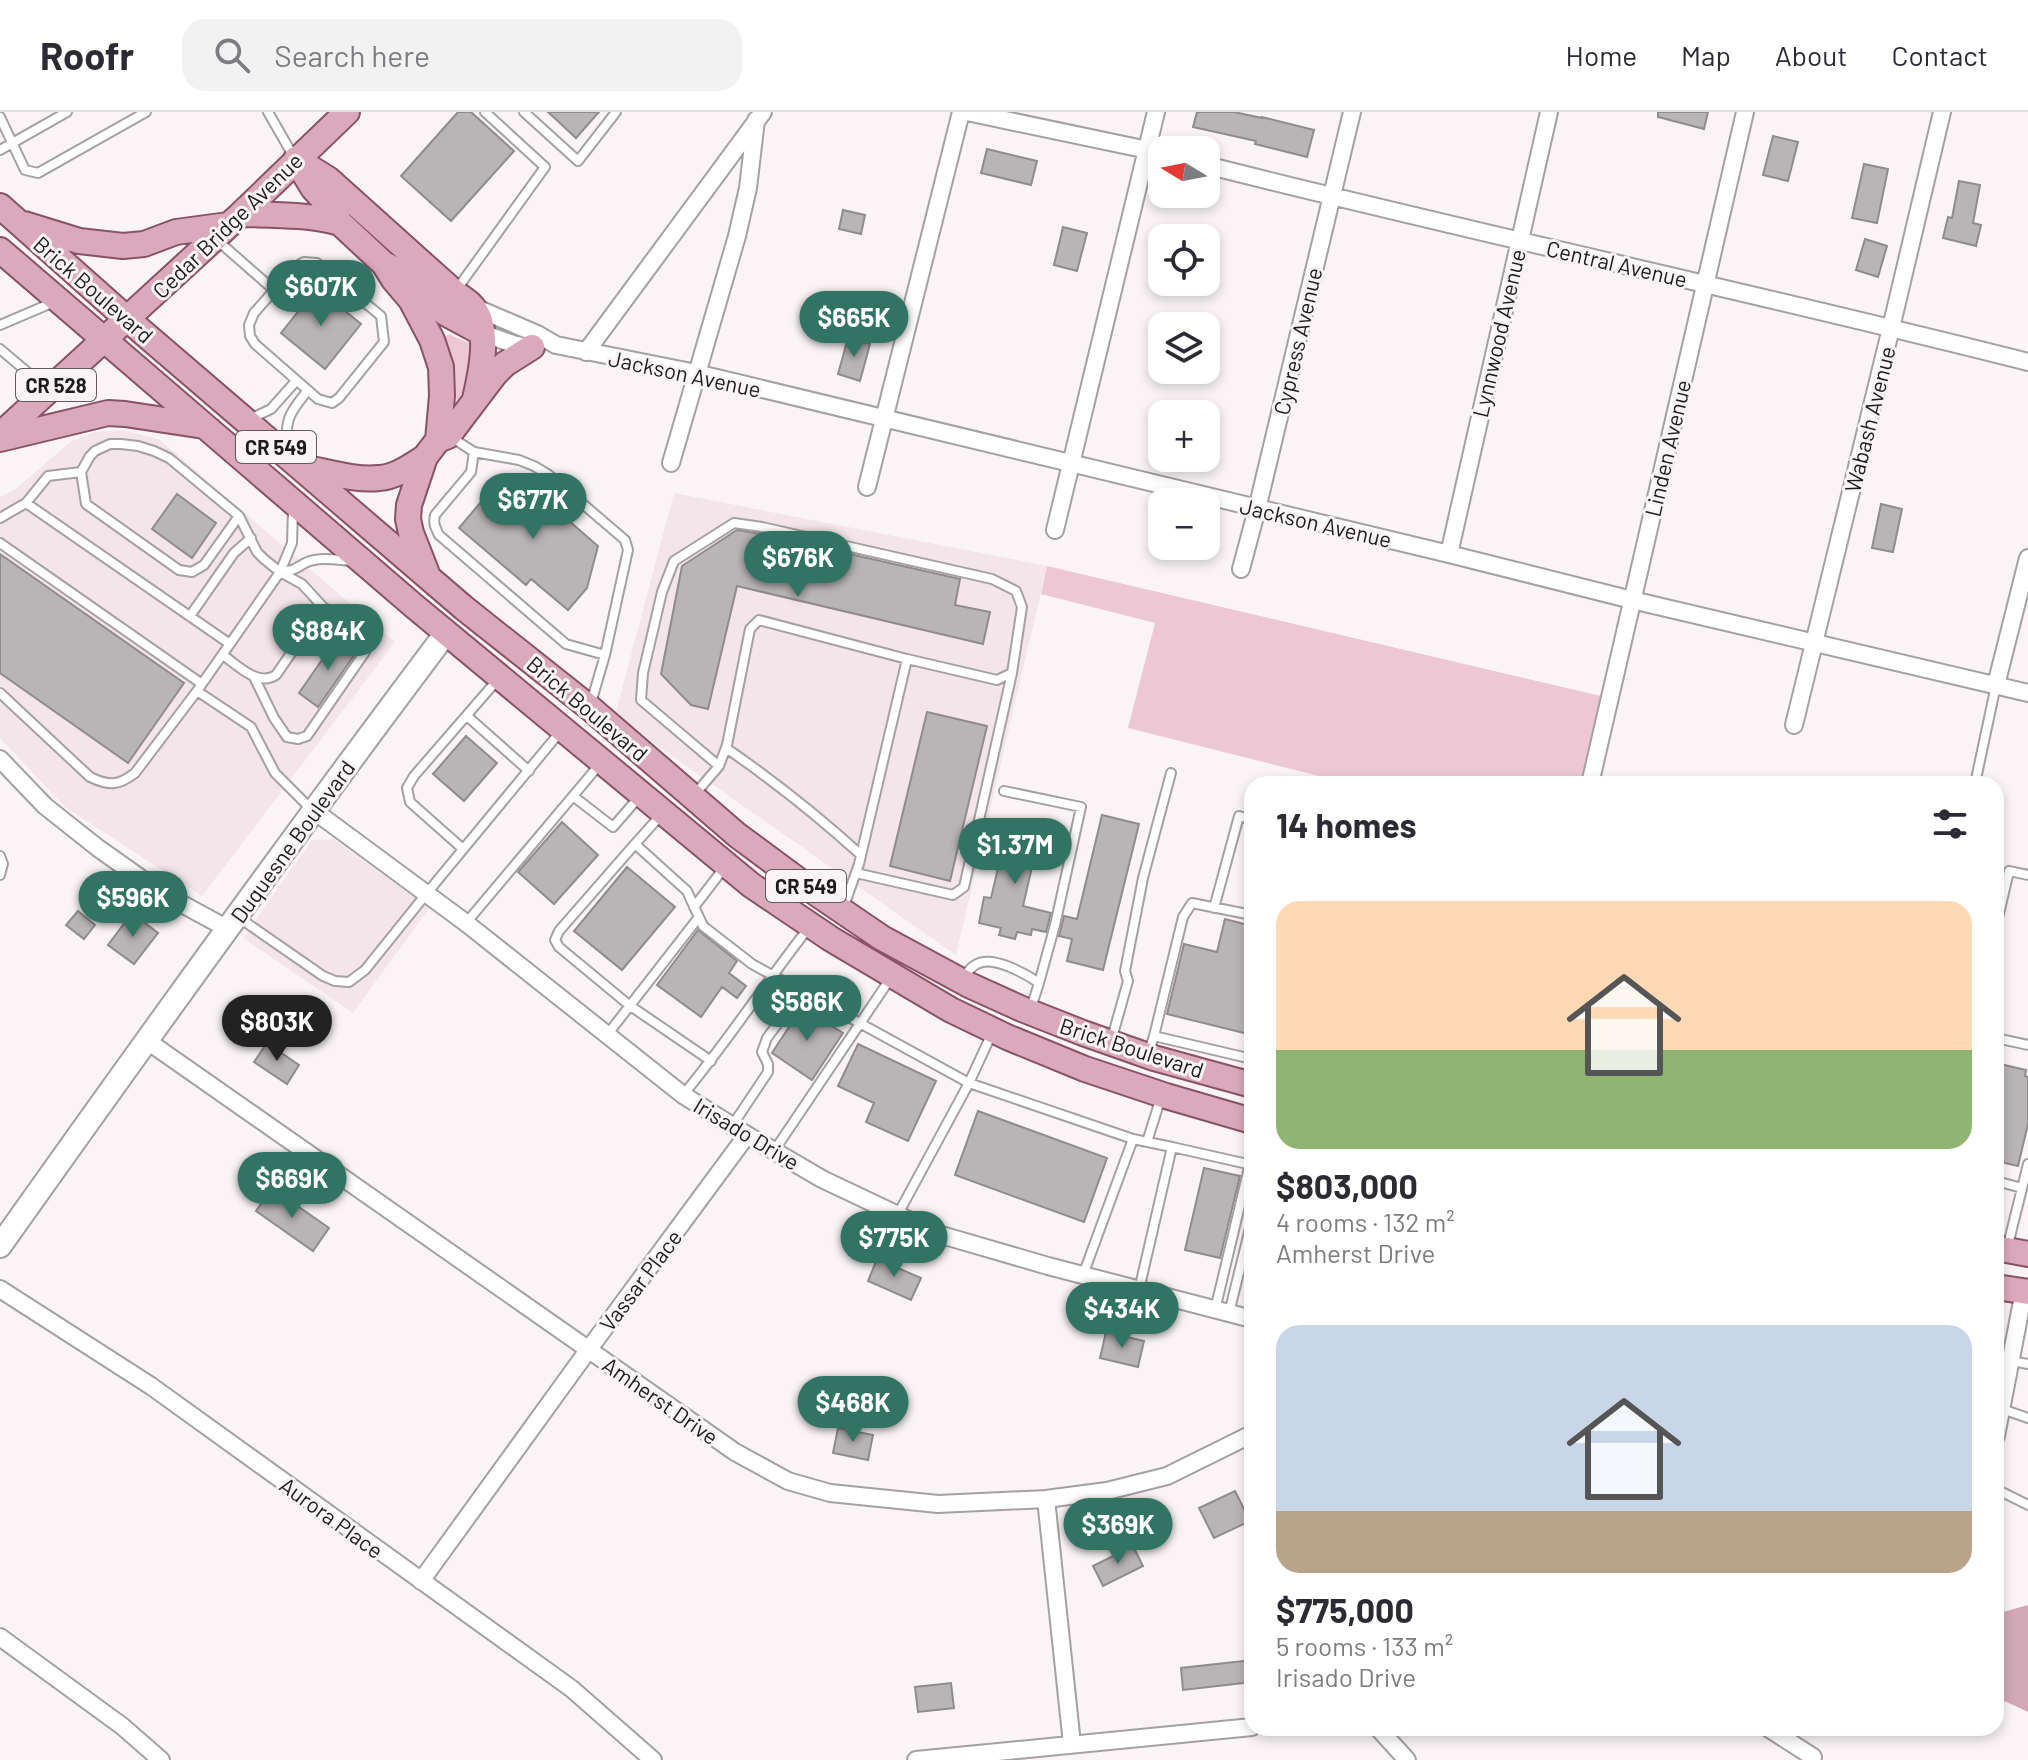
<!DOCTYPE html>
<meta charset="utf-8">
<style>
:root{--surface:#fff;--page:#f2f2f3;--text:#2b2b33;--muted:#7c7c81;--line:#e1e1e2;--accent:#327464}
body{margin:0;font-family:Barlow,sans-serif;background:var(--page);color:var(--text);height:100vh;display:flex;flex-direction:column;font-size:30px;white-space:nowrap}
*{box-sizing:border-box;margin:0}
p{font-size:26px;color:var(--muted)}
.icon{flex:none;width:44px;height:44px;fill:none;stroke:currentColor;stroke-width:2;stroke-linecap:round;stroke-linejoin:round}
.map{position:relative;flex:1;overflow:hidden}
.drawer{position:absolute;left:1244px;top:664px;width:760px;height:960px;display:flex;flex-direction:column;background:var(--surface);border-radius:24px;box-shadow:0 4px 12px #0003}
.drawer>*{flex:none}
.needle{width:52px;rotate:280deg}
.fabs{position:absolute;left:1148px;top:24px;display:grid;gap:16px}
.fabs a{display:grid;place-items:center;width:72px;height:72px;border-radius:16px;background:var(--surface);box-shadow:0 4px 12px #0003;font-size:40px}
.price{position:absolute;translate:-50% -68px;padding:0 18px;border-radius:28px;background:var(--accent);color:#fff;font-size:26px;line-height:52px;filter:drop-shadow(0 2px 4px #0008)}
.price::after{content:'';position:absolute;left:50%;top:48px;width:24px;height:18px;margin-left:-12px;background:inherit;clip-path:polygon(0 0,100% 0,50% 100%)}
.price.selected{background:#222;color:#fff}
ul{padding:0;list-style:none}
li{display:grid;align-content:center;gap:16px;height:424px;padding:0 32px}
li span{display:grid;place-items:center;height:248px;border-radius:24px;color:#555}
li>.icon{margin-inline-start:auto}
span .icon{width:144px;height:144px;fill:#fffc;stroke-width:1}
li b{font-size:34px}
h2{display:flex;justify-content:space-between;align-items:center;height:96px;padding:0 32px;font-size:34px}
header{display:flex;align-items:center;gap:48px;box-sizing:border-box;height:112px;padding:0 40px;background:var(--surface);border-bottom:2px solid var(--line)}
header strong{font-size:38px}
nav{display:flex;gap:44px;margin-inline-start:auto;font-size:28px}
.search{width:560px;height:72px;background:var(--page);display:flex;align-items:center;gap:20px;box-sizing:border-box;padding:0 28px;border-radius:24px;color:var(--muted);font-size:30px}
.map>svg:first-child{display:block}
.built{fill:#f3e5e9}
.green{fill:#edc7d4}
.water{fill:#d3a8b7}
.building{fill:#b9b4b6;stroke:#908b8d;stroke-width:2}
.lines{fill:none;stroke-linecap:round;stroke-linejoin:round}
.lane-casing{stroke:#a5a0a2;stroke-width:12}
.street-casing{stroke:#a5a0a2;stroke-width:20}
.secondary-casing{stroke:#a5a0a2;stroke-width:26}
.primary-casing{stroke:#895267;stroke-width:28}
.lane{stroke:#fff;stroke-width:8}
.street{stroke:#fff;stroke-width:16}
.secondary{stroke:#fff;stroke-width:22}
.primary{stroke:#dba9bc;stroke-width:24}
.labels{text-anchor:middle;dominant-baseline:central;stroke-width:6;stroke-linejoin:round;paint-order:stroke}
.shield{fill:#faf4f6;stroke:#5f5c5d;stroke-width:2}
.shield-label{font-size:20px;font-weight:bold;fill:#1d1b1c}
.street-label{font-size:22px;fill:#1d1b1c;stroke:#faf4f6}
</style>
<header>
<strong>Roofr</strong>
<div class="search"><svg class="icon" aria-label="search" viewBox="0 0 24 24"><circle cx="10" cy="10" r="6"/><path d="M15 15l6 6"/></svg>Search here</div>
<nav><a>Home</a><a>Map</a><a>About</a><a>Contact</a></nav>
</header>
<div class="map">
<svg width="2028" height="1648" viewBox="0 0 2028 1648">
<rect width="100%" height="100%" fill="#faf4f6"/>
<path class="built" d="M 122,318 L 159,327 L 395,530 L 202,784 L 65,695 L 0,626 L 0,385 L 16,377 L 70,330 L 94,320 Z
M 674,381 L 1047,454 L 956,843 L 615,604 Z
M 333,727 L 429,796 L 353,901 L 243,826 L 312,728 Z"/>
<path class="green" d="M 448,222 L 474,233 L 468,272 L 458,288 L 454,286 L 454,261 L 445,226 Z
M 1047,454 L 1601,584 L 1582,672 L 1335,672 L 1335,668 L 1128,616 L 1155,511 L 1041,482 Z"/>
<path class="water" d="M 2028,1493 L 2028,1600 L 1996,1585 L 1996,1502 Z"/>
<path class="building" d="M 458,0 L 471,0 L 514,39 L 451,109 L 401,64 Z
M 548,0 L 599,0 L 576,26 Z
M 1197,0 L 1234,0 L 1262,6 L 1262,5 L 1314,18 L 1307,45 L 1255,32 L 1256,29 L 1193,15 Z
M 1658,0 L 1708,0 L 1704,17 L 1658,5 Z
M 1773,24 L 1798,30 L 1788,69 L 1763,63 Z
M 987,37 L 1037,49 L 1031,73 L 981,61 Z
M 1864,52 L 1888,57 L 1877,111 L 1852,106 Z
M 1959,69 L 1980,73 L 1973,111 L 1981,113 L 1976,134 L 1943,126 L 1948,105 L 1952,106 Z
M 843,98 L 865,103 L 861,122 L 839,117 Z
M 1063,115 L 1087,121 L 1077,159 L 1054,153 Z
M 1865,127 L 1887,134 L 1878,165 L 1856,158 Z
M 317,176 L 361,212 L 325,257 L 281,221 Z
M 848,226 L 870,232 L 860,269 L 838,262 Z
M 516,363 L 598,434 L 587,476 L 568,498 L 531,467 L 526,473 L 459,416 L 497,371 L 504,377 Z
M 177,382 L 216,411 L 192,446 L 152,417 Z
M 1881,392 L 1902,397 L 1893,440 L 1872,436 Z
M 737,418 L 761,422 L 960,467 L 955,493 L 990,500 L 983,532 L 737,474 L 708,597 L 691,593 L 661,562 L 682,454 Z
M 0,442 L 184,571 L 128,651 L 0,561 Z
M 338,525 L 357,539 L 318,595 L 299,581 Z
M 927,600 L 987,614 L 950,769 L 890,754 Z
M 466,624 L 497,651 L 464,689 L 433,662 Z
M 1102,703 L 1139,712 L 1103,858 L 1067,849 L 1072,827 L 1059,824 L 1064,804 L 1077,807 Z
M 1009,709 L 1041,716 L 1023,794 L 1051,801 L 1046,820 L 1032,817 L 1031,823 L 1017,820 L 1015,827 L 999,823 L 1001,816 L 979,811 L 984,785 L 991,786 Z
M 562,710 L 598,743 L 554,792 L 518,760 Z
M 627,755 L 675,795 L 622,858 L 574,819 Z
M 78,799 L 95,813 L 84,827 L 66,813 Z
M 132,801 L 158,821 L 134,852 L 108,833 Z
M 1225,807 L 1252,814 L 1252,923 L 1167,902 L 1184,832 L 1217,840 Z
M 698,818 L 737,849 L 729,861 L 746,874 L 737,886 L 722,875 L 701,905 L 657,873 Z
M 802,895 L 843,921 L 812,968 L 772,941 Z
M 267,931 L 299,953 L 287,972 L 254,950 Z
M 858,932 L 936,969 L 908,1029 L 866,1010 L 874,991 L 838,974 Z
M 1996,951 L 2026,958 L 2025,964 L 2028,965 L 2028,1012 L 2018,1054 L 1996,1049 Z
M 978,999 L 1107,1046 L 1084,1110 L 955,1063 Z
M 1204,1056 L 1240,1064 L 1220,1146 L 1185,1138 Z
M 272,1076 L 329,1116 L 313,1139 L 256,1099 Z
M 877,1147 L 921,1166 L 911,1188 L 868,1169 Z
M 1106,1220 L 1144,1229 L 1138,1255 L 1100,1246 Z
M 838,1316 L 873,1323 L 868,1348 L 833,1341 Z
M 1235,1379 L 1250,1409 L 1214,1426 L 1199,1396 Z
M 1133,1434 L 1143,1454 L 1103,1474 L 1093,1454 Z
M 1252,1548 L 1252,1570 L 1183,1578 L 1181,1556 Z
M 951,1571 L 954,1596 L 918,1600 L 915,1575 Z"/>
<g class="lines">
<g class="lane-casing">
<path id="lane" d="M 268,0 L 295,47
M 524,0 L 578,49 L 616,0
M 0,5 L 25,58 L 38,61 L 146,0
M 0,38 L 67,0
M 218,129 L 274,178
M 304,150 L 317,151 L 381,204 L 384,230 L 339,286 L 332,291 L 318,287 L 255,232 L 250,224 L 249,213 L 254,201 L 294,156 Z
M 457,177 L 545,55 L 485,0
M 0,213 L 54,190
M 0,237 L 45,275
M 248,308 L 271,297 L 296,269
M 451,325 L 474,340 L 519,348 L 534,354 L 549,363 L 625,428 L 628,438 L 605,543 L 591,591
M 287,336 C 285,305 290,301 308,278
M 474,340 L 471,360 L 435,403 C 433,411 435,415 439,423 L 566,532 L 605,543
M 26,391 L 230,532
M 293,398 L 292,431 L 280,460 L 197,579 L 251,615 L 275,661 L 312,698
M 239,404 L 204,453 L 192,460 L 179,458 L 86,392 L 81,360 L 90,344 L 95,339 L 110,332 L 121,332 L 138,334 L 154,339 L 169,346 L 239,404 L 257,440 L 264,447 L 280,460 L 302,472 L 323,495 L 364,523 L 365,540 L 307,624 L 298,627 L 287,625 L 274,606 L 254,565
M 0,406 L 26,391 L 48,364 L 81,360
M 0,431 L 202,572
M 281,460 C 296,458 294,457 305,451 C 319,444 338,448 352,449
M 190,504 L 234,441 L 251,426
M 223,543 C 237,553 258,575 276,563 L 323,495
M 0,581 L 90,665 C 109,674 118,674 135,661 L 197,579
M 467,604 L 529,659
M 726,636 C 774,669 818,704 861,743
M 599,653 L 573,684 L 613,715 L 639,685
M 719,654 L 641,588 L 643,561 L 662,480 L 674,449 L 734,411 L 762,415 L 992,467 L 1016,479 L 1022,495 L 1012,561 L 997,568 L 907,547
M 1975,672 L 1996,573
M 1004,679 L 1081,695 L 1055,813 L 1039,871
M 695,682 L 719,654 L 727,633 L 750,517 L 759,508 L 907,547 L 859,752 L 844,794
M 660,704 L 635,732 L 687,779 L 703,814 L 752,852 L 969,971 L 1133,1027 L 1172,1035
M 635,732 L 559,819 L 555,828 L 559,835 L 629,893 L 711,949
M 463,737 L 410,690 L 407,676 L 414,664 L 499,566
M 0,744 L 3,752 L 0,763
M 856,761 L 953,783 L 964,775 L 1012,561
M 694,795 L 724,756
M 1214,796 L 1239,704 L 1252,708
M 238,805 L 323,864 L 335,869 L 349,870 L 365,858 L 427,781 L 560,620
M 466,811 L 573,684
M 1996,815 L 2009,759 L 2028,763
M 963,867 C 967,861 970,855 977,852 C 993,843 1026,862 1039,871 L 1031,896
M 607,923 L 699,805
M 1154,924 L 1252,947
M 1112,926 L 1128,869 L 1125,859 L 1143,766 L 1171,661
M 1996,926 L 2028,933
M 1148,942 L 1154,924 L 1183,805 L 1192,791 L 1252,803
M 683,983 C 728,929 766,870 810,814
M 732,1014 L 768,960 L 768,952 L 762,940 L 767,926 L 802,879
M 1147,1030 L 1161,985
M 774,1039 L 890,867
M 1996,1069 L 2022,1076
M 898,1102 L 969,971 L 993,919
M 2007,1137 L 2028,1052
M 1083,1163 L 1133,1027
M 1139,1178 L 1172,1035 L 1252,1053
M 1215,1198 L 1252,1043
M 1229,1201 L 1252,1108
M 1996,1246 L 2028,1252
M 2002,1297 L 2028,1306
M 1996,1377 L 2028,1393"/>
</g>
<g class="street-casing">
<path id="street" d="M 967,0 L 1162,41
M 1206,53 C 1479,122 1755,181 2028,250
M 472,194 L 537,222 L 556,233 L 696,261 L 1449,442 L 1632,488 L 2028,581
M 482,221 L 516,233 L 535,235
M 586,240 L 763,0
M 671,351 L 737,124 L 748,76 L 756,8
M 867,375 L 961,0
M 1055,418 L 1156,0
M 1449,442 L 1549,0
M 1241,457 L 1257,397 L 1352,0
M 1996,573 L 2028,446
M 1794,613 L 1891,216 L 1942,0
M 0,647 L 45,694 L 98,736 L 160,780 L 228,817
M 1590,672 L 1745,0
M 313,698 L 466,811 L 683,983 L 747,1023 L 822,1067 L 938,1122 L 1048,1154 L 1252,1207
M 146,928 L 735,1340 L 788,1369 L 830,1381 L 938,1392 L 1046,1387 L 1107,1379 L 1167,1364 L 1252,1322
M 0,1177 L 151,1274 L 572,1577 L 653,1648
M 1996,1324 L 2024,1179
M 1046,1387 L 1072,1632
M 421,1469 L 589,1237 L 747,1023
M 0,1525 L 122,1614 L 161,1648
M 1378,1616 L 1407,1648
M 1768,1616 L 1813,1645
M 916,1648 L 1252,1615"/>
</g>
<g class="secondary-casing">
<path id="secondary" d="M 0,1134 C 146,928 294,723 446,521"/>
</g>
<g class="primary-casing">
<path id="primary" d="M 296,47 L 328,67 L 454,180 C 459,184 466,188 470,192 C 492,213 481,261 475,287
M 299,53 L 313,76 L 332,97 L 340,111 L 384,152 L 402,161 L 445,201 L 482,221
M 0,94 L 126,206 L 464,496 L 590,596 L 737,723 L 810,777 L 882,826 L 969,873 L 1022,897 L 1083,921 L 1154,946 L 1252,973
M 241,102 C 274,103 308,102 340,111
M 24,112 L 79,129 L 123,134 L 144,132 L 176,120 L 228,113
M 0,138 L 414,494 L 751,773 L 831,827 L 951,898 L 1007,925 L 1085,957 L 1166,984 L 1252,1009
M 384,152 L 394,168 L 411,188 L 432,228 L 441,255 L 442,284 L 438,328 L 425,345 L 409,393 L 408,407 L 411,421 L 426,459
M 0,323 L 241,102 L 347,0
M 0,327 L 108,301 L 125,302 L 204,314
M 438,328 L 448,324 L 495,262 L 505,252 L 532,235
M 302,355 C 325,359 356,369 379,366 C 396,365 411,354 425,345
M 1996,1136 L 2028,1142
M 1996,1175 L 2028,1180"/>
</g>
<use href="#lane" class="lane"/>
<use href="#street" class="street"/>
<use href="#secondary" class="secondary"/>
<use href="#primary" class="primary"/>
</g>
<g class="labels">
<g class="shield">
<rect x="16" y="257" width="80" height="32" rx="6"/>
<rect x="236" y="319" width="80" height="32" rx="6"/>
<rect x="766" y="758" width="80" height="32" rx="6"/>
</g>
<g class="shield-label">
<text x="56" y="273">CR 528</text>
<text x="276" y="335">CR 549</text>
<text x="806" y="774">CR 549</text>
</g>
<g class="street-label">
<text transform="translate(227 113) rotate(-44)">Cedar Bridge Avenue</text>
<text transform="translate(1617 151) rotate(13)">Central Avenue</text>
<text transform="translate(94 177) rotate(41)">Brick Boulevard</text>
<text transform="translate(1498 221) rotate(-77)">Lynnwood Avenue</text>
<text transform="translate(1297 229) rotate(-77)">Cypress Avenue</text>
<text transform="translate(685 261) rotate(12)">Jackson Avenue</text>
<text transform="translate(1869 307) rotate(-76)">Wabash Avenue</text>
<text transform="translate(1667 336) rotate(-77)">Linden Avenue</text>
<text transform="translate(1316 410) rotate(13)">Jackson Avenue</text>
<text transform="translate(588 596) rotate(40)">Brick Boulevard</text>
<text transform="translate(292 729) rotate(-54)">Duquesne Boulevard</text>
<text transform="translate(1132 935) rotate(18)">Brick Boulevard</text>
<text transform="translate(747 1021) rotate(31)">Irisado Drive</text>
<text transform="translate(640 1168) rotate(-53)">Vassar Place</text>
<text transform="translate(661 1288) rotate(35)">Amherst Drive</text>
<text transform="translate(332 1405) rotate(36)">Aurora Place</text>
</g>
</g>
</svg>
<div class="fabs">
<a><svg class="needle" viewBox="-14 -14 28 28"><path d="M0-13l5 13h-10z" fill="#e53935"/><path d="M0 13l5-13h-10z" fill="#7c7c81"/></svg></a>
<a><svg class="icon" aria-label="locate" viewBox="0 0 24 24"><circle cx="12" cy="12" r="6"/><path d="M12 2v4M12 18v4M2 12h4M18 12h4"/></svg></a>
<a><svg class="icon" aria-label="layers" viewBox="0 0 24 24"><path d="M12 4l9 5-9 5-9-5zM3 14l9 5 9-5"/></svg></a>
<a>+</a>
<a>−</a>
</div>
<b class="price" style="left:321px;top:216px">$607K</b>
<b class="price" style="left:854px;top:247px">$665K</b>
<b class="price" style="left:533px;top:429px">$677K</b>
<b class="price" style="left:798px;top:487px">$676K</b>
<b class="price" style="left:328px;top:560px">$884K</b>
<b class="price" style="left:1015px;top:774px">$1.37M</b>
<b class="price" style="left:133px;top:827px">$596K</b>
<b class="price" style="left:807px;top:931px">$586K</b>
<b class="price selected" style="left:277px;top:951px">$803K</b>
<b class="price" style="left:292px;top:1108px">$669K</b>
<b class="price" style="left:894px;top:1167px">$775K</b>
<b class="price" style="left:1122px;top:1238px">$434K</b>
<b class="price" style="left:853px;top:1332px">$468K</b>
<b class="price" style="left:1118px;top:1454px">$369K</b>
<section class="drawer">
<h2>14 homes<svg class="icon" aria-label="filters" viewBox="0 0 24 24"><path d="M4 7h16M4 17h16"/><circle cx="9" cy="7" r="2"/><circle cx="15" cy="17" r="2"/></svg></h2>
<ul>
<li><span style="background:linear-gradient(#ffd9b3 60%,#8fb573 0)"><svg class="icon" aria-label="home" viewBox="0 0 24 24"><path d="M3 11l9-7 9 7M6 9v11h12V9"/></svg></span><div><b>$803,000</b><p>4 rooms · 132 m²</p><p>Amherst Drive</p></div></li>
<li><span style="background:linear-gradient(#c9d6e8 75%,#b9a48a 0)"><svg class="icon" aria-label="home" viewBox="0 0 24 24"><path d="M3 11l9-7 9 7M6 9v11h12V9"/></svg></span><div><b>$775,000</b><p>5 rooms · 133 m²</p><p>Irisado Drive</p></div></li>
</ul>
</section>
</div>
